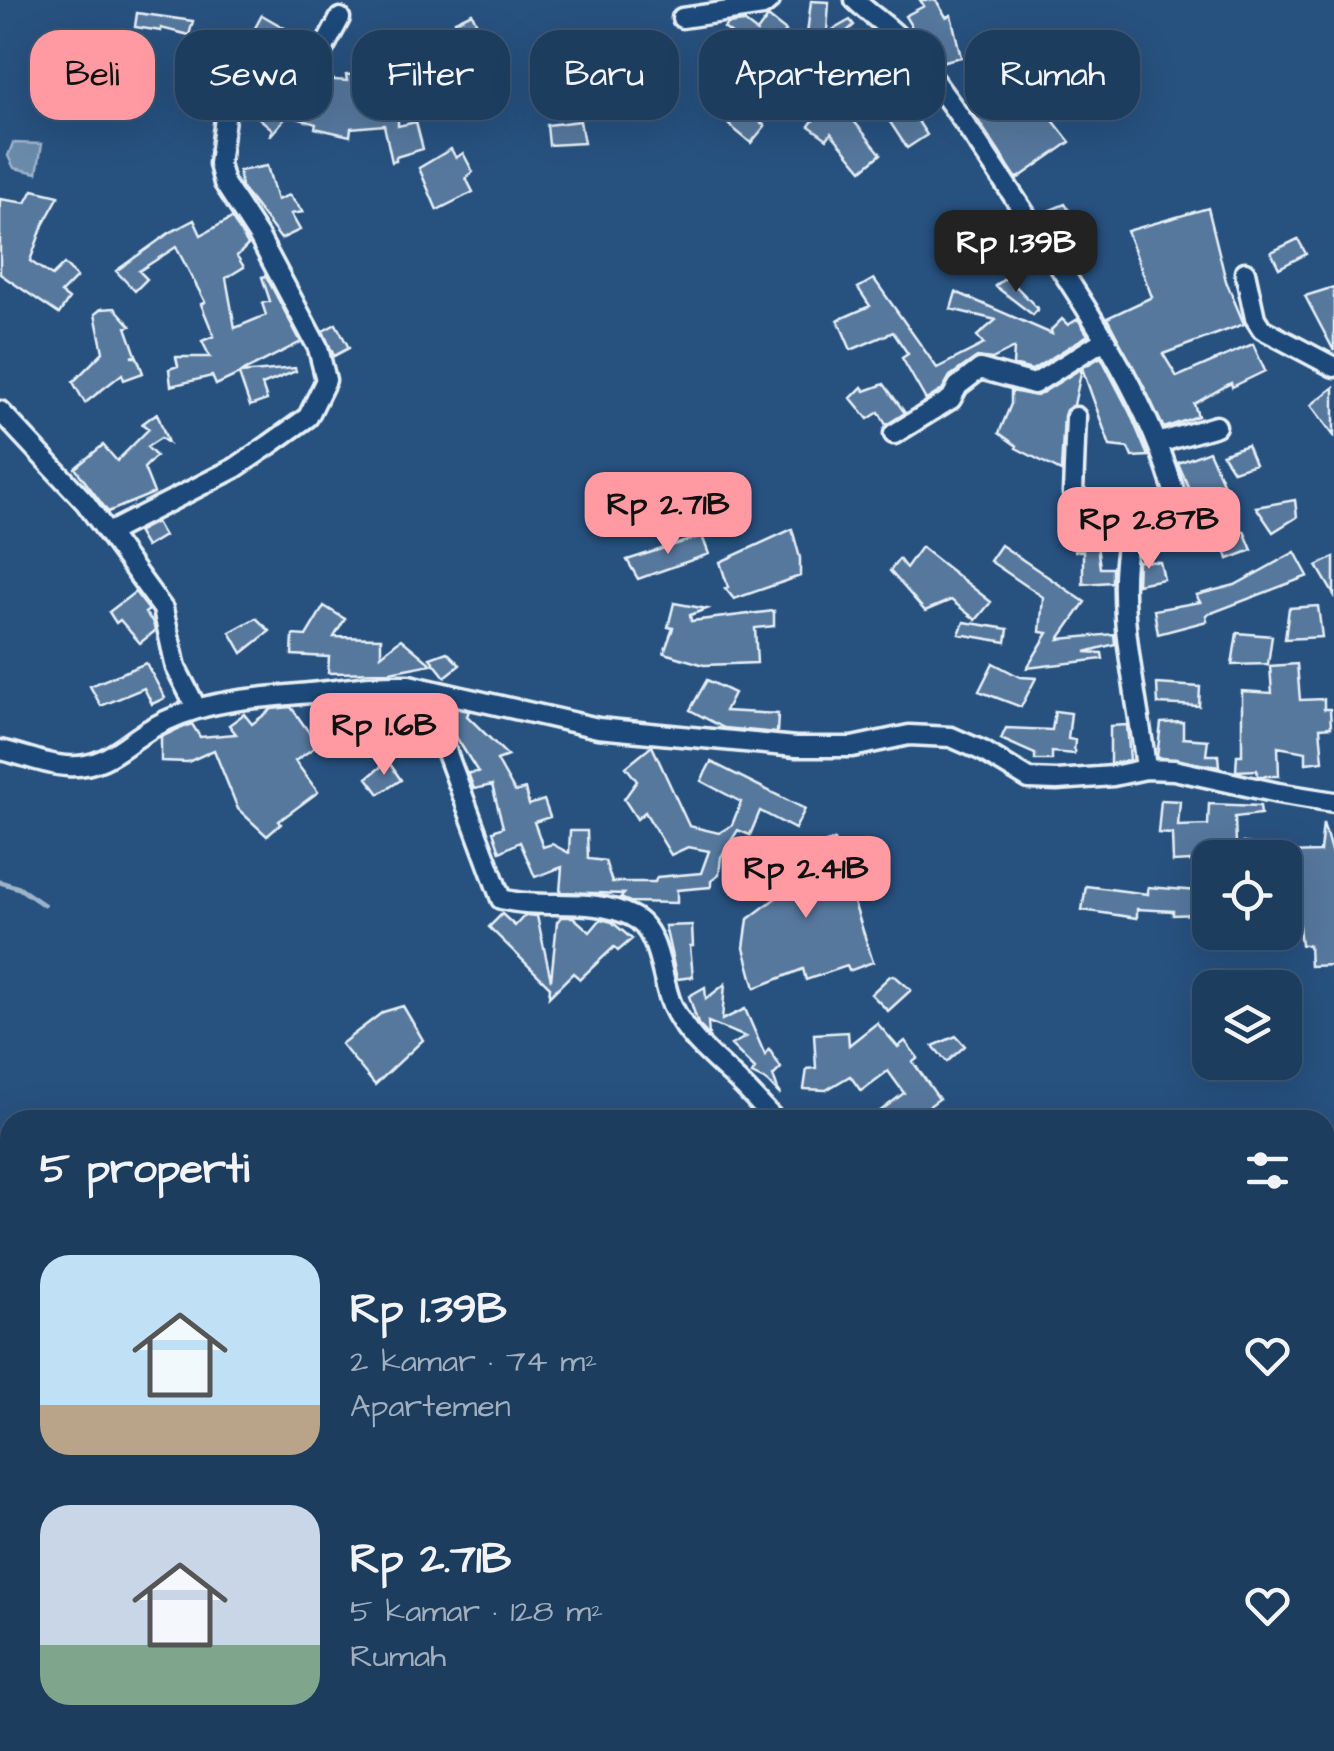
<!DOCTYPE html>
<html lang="id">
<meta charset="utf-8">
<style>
:root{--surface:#1d3d5f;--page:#254465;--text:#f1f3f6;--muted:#a0aebd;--line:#3b5674;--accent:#ff9aa2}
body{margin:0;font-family:"Architects Daughter",sans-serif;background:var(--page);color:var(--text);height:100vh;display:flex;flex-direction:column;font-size:38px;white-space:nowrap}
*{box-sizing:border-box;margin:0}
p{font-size:32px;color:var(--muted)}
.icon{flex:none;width:55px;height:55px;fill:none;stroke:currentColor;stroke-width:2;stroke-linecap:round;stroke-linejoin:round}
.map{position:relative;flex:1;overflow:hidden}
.sheet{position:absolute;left:0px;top:1110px;width:1335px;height:642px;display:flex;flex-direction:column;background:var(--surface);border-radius:30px 30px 0 0;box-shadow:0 10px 40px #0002,0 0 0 2px var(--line)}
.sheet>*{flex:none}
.guide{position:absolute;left:30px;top:30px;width:1275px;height:90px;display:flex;gap:20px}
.controls{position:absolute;left:1192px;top:840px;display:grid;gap:20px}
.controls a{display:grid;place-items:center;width:110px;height:110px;border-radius:20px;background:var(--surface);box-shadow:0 10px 40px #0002,0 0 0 2px var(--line);font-size:50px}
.price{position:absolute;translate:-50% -85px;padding:0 22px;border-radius:20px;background:var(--accent);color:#111;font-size:32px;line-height:65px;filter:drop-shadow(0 2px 5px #0008)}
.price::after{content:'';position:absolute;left:50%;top:60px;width:30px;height:22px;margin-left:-15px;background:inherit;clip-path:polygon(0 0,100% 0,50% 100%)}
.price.active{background:#222;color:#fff}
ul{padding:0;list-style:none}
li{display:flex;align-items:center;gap:30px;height:250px;padding:0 40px}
li span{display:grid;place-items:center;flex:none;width:280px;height:200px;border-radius:30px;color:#555}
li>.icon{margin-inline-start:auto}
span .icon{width:120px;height:120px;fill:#fffc;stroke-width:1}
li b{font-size:42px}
h2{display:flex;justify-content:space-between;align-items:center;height:120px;padding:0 40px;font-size:42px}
.tag{padding:0 35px;border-radius:30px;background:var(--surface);box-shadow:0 10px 40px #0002,0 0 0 2px var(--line);font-size:35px;line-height:90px}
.tag.active{background:var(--accent);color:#111}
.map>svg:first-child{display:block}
.water{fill:#6b8aaa;stroke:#9db3c9;stroke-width:2.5}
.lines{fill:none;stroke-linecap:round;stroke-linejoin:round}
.stream{stroke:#9db3c9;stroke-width:5}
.building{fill:#57789d;stroke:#e8f1f8;stroke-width:2.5}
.minor-casing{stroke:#e8f1f8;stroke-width:25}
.minor{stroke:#1f4a7a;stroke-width:18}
</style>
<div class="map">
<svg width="1334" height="1751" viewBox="0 0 1334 1751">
<rect width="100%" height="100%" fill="#27517f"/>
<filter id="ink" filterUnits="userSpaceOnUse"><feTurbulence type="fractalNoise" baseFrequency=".01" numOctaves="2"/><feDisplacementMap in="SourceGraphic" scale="20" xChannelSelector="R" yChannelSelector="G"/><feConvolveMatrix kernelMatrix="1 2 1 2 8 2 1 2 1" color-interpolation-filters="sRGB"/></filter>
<g filter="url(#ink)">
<path class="water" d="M 13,143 L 42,144 L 37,173 L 14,168 L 8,156 Z"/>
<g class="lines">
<path class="stream" d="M 0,882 L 19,888 L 44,905"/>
</g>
<path class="building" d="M 920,0 L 936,0 L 946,17 L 951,15 L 961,57 L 936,63 L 925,49 L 905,16 L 924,6 Z
M 811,1 L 829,2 L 827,33 L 850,20 L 854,25 L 826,50 L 826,60 L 810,35 L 807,34 Z
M 137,13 L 193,21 L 189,35 L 161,28 L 161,31 L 135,27 Z
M 472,13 L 484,40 L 467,48 L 455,21 Z
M 262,15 L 295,34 L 288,47 L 300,48 L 298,61 L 281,63 L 258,59 L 263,33 L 255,28 Z
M 768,17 L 786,31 L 757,73 L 736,93 L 719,77 L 748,47 L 724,28 L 727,24 L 744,22 L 757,32 Z
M 875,33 L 892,68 L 906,66 L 927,93 L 929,99 L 908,106 L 927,135 L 907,148 L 886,116 L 869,63 L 849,103 L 855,108 L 848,114 L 881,154 L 862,170 L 831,133 L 827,139 L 809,126 L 821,110 L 786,97 L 804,87 L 812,70 Z
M 990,54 L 1008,85 L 1019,77 L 1070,142 L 1017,179 L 973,113 L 991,102 L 970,66 Z
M 379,72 L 381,100 L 386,102 L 387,112 L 398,111 L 398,126 L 416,122 L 423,149 L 396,157 L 396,161 L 392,162 L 384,125 L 351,128 L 350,136 L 315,128 L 316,124 L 288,115 L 270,136 L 272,129 L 234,97 L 244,85 L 277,114 L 284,93 L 300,99 L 301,86 L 321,79 L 347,81 L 346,75 Z
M 743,108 L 765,126 L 751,143 L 729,125 Z
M 580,121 L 584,143 L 549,145 L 547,125 Z
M 451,149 L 456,158 L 463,153 L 473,172 L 466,178 L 473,192 L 437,210 L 419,168 Z
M 267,166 L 277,200 L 289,195 L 303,212 L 291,214 L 300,230 L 281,239 L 241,187 L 239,171 Z
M 33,190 L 59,196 L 43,225 L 30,261 L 52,276 L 64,264 L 77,277 L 61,293 L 69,299 L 59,314 L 0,274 L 0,199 L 26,203 Z
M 1065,204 L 1076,221 L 1053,233 L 1040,214 Z
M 1208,208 L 1226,281 L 1244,324 L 1163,354 L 1177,377 L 1253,344 L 1265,371 L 1232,387 L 1231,383 L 1194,404 L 1198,416 L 1164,428 L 1107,318 L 1152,297 L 1127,231 Z
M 232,218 L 248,245 L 237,256 L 244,267 L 226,278 L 235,328 L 266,315 L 262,303 L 270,301 L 262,277 L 266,276 L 301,342 L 240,373 L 295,368 L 296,371 L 262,385 L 267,400 L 250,406 L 239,374 L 216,385 L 212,376 L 171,386 L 169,369 L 178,366 L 176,357 L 210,357 L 202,341 L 214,336 L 201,304 L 205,302 L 176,247 L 139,271 L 147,279 L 135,291 L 116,271 L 169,233 L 194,220 L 201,235 Z
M 1298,239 L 1306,254 L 1279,268 L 1271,252 Z
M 1007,277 L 1038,309 L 1033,315 L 995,286 Z
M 874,279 L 937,368 L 984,344 L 977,336 L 996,320 L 951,309 L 956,292 L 1052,334 L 1051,330 L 1062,319 L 1068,325 L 1078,319 L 1088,335 L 1032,370 L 1013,365 L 1014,348 L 992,359 L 977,357 L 950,376 L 942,390 L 926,400 L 902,358 L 908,354 L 893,332 L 851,350 L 838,320 L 870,306 L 858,288 Z
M 1334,287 L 1334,351 L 1305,296 Z
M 115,308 L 131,326 L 126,327 L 136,355 L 131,357 L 137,357 L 143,373 L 124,380 L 122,374 L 85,403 L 73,382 L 103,352 L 95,314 L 101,309 Z
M 336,324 L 349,348 L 334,356 L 323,331 Z
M 1101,357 L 1130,413 L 1148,456 L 1132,457 L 1128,448 L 1110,446 L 1082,368 Z
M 1082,368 L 1074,405 L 1066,410 L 1064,416 L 1061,471 L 1016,448 L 1017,446 L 999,433 L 1011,404 L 1011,391 L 1037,396 Z
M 884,384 L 905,413 L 886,425 L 879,412 L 868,419 L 851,398 L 862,387 L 865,391 Z
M 1334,387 L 1334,436 L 1311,405 Z
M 157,413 L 168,443 L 161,438 L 147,447 L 156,456 L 144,468 L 154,493 L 108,512 L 75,468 L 103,445 L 117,461 L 149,429 L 142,424 Z
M 1247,445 L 1255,464 L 1233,471 L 1222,454 Z
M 1209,451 L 1228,494 L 1198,510 L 1178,463 Z
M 1295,500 L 1297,517 L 1273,532 L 1256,507 Z
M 1071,517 L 1082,518 L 1095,529 L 1100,568 L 1112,568 L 1112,582 L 1083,584 L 1083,551 L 1075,551 Z
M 156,522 L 164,536 L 146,547 L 137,532 Z
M 792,529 L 800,558 L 800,576 L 734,599 L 725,588 L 728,587 L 720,562 Z
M 1244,531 L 1252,550 L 1228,559 L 1222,538 Z
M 702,536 L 709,554 L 638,579 L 627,560 Z
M 1001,545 L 1085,602 L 1059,639 L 1114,634 L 1115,644 L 1085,652 L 1102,653 L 1103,659 L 1027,668 L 1048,633 L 1040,632 L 1043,597 L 990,561 Z
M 921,547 L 991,602 L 976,620 L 951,600 L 925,611 L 890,571 L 899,559 L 906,568 Z
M 1295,552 L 1308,576 L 1206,615 L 1207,621 L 1158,634 L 1154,610 L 1200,602 L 1196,595 L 1235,585 Z
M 1334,557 L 1334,595 L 1317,566 Z
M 1138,561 L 1160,562 L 1164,579 L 1137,584 Z
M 135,592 L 149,610 L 145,613 L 153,622 L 155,631 L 140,643 L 120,620 L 116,623 L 109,612 Z
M 674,603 L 707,609 L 690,615 L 691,621 L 774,611 L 774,626 L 755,628 L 757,663 L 704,665 L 664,653 L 673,628 L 668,627 Z
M 324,606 L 345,619 L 334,637 L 381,638 L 381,655 L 401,639 L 431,664 L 390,672 L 328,673 L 329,657 L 292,655 L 293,635 L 306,636 Z
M 1318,606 L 1322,637 L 1285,639 L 1289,608 Z
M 256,618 L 270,631 L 242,653 L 230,632 Z
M 964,622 L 1008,629 L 1006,642 L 959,634 Z
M 1237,633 L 1272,636 L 1268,664 L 1232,665 Z
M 447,652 L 460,665 L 445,677 L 430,658 Z
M 146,663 L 165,698 L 152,704 L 144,688 L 101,706 L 90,686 Z
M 993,663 L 1020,677 L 1036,678 L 1021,707 L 979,691 Z
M 1297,664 L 1300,700 L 1324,699 L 1324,709 L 1330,709 L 1331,727 L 1320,728 L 1323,761 L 1306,763 L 1306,752 L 1278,747 L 1279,776 L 1258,776 L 1257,770 L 1236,771 L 1237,755 L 1242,755 L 1242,691 L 1272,693 L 1270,666 Z
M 707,680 L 734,693 L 725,711 L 778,714 L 777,733 L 724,728 L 690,710 Z
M 1157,684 L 1200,687 L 1199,706 L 1158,704 Z
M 402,697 L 419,726 L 407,734 L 383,699 Z
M 291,707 L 318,745 L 295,761 L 318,792 L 279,821 L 281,824 L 267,836 L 238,809 L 214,750 L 188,762 L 161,761 L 161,737 L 178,729 L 192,724 L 200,737 L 236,734 L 229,725 L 244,714 L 252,724 L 272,709 Z
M 450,707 L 469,711 L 467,716 L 508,756 L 497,760 L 515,792 L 525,789 L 529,805 L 544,800 L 550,817 L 534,822 L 543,847 L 552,844 L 569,853 L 570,831 L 587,831 L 588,859 L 605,861 L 612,882 L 655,882 L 657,877 L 701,873 L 709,851 L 688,847 L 671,855 L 645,812 L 637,819 L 624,799 L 637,781 L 626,767 L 652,746 L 689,826 L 719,833 L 732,825 L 741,802 L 701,781 L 711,762 L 805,809 L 795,829 L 760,811 L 750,835 L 738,830 L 721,857 L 719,875 L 711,881 L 711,887 L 677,890 L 677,903 L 630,902 L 620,898 L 624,894 L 560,892 L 562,867 L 535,877 L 520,842 L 500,852 L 493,831 L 503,827 L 492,785 L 474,789 L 468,773 L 478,772 L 441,713 Z
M 1055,711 L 1071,713 L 1068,739 L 1075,740 L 1074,754 L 1052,752 L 1052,760 L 1035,760 L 1035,754 L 1001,739 L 1006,728 L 1052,730 Z
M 1183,722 L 1183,738 L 1208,740 L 1206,755 L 1218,755 L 1219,767 L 1157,757 L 1161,723 Z
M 1127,725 L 1130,760 L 1110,764 L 1110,726 Z
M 388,761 L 401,780 L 379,794 L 367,778 Z
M 1161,800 L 1180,801 L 1178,826 L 1208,825 L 1209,804 L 1260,806 L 1261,814 L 1235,817 L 1236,844 L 1210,845 L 1210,860 L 1173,862 L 1172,834 L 1158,833 Z
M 1323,823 L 1334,861 L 1334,965 L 1310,966 L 1309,945 L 1301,945 L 1298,918 L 1285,915 L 1294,872 L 1285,871 L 1285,858 L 1241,858 L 1243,843 L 1286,849 L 1286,853 L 1320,852 Z
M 834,840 L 873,962 L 849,971 L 847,966 L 806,980 L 803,969 L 755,988 L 744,948 L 748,919 L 777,897 L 766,867 Z
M 1086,886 L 1148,894 L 1148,887 L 1199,891 L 1198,914 L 1173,915 L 1173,911 L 1137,909 L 1137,918 L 1082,910 Z
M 502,914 L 515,926 L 525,915 L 537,916 L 551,980 L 557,922 L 561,917 L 573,917 L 590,932 L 601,919 L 612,922 L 632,939 L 618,951 L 614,947 L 580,979 L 573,973 L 549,997 L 550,987 L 489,927 Z
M 692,925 L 693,946 L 690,946 L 693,977 L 677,979 L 665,926 Z
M 890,976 L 895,976 L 911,990 L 888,1011 L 871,994 Z
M 725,984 L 722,1020 L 745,1009 L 765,1055 L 769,1049 L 781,1068 L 773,1076 L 780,1095 L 768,1082 L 752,1074 L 755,1069 L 731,1045 L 746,1037 L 708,1022 L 709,1036 L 698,1024 L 689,996 L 705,987 L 706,999 Z
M 403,1006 L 423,1040 L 375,1085 L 341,1044 L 383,1012 Z
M 877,1023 L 898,1047 L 905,1041 L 918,1058 L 913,1062 L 939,1099 L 910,1120 L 888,1120 L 879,1112 L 904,1093 L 888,1071 L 861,1091 L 850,1076 L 826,1090 L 804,1089 L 807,1069 L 816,1068 L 814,1034 L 848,1032 L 849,1045 Z
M 956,1036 L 965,1046 L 947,1062 L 933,1046 Z"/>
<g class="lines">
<g class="minor-casing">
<path id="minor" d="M 855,0 C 871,16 891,27 906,45 C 954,104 995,168 1037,232 C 1096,323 1159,415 1182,523 C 1171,536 1143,530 1128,542 C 1114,608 1139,701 1146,769
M 682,18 L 763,6 L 770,0
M 1245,272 L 1255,318 L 1262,329 L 1334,367
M 0,411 L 85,502 L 163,609 L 176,668 L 197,709
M 1076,417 L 1073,493 L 1128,542
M 894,434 L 951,399 L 958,386 L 980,369 L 1034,384 L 1104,340
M 1158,443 L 1216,426
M 108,533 L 235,468 L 269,445 L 308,417 L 326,380 L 318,348 L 259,237 L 224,183 L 219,164 L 225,118 L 215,91 L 237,67 L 281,76 L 311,72 L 340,18
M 409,685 L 598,728 L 796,747 L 852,747 L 909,735 L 951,737 L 983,751 L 1029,779 L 1057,780 L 1113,776 L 1146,769 L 1174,770 L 1278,793 L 1334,802
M 0,750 C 22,754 44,765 67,766 C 96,768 113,755 135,739 C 153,726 176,715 197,709 C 233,698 273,697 310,693 C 347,689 371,684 409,685 L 441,737 L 501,899 C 543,910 591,896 631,916 C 661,930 660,978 672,1005 C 688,1040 717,1060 743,1086 C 754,1097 764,1109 775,1120
M 1325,1685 L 1334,1688
M 1311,1742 L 1316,1751
M 34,1751 L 37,1742"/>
</g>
<use href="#minor" class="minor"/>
</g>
</g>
</svg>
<div class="controls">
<a><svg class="icon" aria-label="locate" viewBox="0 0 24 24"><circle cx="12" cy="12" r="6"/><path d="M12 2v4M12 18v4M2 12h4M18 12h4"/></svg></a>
<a><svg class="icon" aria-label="layers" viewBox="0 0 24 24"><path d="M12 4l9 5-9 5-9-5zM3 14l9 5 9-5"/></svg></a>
</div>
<b class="price active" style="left:1016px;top:295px">Rp 1.39B</b>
<b class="price" style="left:668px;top:557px">Rp 2.71B</b>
<b class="price" style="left:1149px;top:572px">Rp 2.87B</b>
<b class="price" style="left:384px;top:778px">Rp 1.6B</b>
<b class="price" style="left:806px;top:921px">Rp 2.41B</b>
<div class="guide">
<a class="tag active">Beli</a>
<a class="tag">Sewa</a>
<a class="tag">Filter</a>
<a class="tag">Baru</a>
<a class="tag">Apartemen</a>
<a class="tag">Rumah</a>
</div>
<section class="sheet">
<h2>5 properti<svg class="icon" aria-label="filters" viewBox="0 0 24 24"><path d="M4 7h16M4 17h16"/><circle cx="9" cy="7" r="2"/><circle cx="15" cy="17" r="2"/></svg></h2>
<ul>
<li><span style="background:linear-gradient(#bfe0f5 75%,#b9a48a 0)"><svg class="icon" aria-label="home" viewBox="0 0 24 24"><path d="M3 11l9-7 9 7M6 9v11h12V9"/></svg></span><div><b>Rp 1.39B</b><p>2 kamar · 74 m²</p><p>Apartemen</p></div><svg class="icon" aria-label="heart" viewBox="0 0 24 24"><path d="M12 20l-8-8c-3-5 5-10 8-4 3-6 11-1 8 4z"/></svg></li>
<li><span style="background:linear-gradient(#c9d6e8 70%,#7fa58c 0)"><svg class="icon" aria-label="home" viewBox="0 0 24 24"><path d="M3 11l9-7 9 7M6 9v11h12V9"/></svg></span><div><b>Rp 2.71B</b><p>5 kamar · 128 m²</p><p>Rumah</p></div><svg class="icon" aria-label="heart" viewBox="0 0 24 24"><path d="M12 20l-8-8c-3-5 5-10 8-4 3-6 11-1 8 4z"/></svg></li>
</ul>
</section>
</div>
